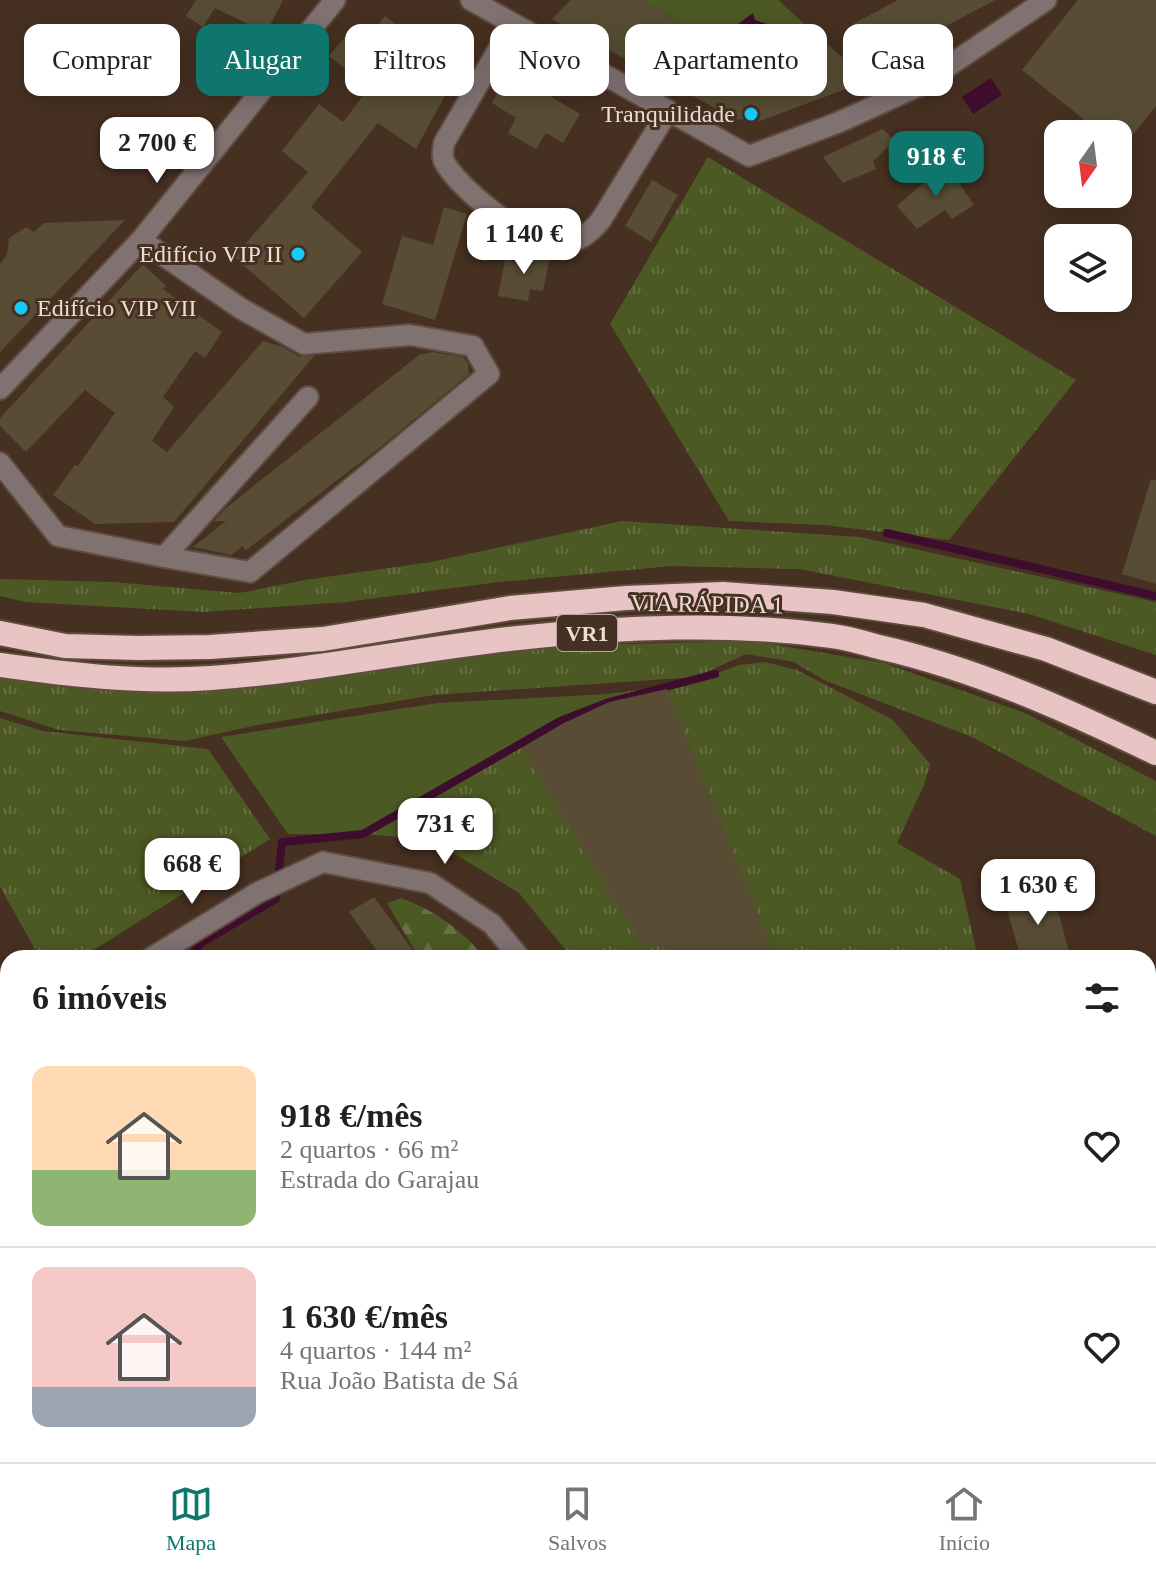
<!DOCTYPE html>
<html lang="pt">
<meta charset="utf-8">
<style>
:root{--surface:#fff;--page:#f6f6f6;--text:#202124;--muted:#757577;--line:#e0e0e0;--accent:#0f766e}
body{margin:0;font-family:"Times New Roman",serif;background:var(--page);color:var(--text);height:100vh;display:flex;flex-direction:column;font-size:30px;white-space:nowrap}
*{box-sizing:border-box;margin:0}
p{font-size:26px;color:var(--muted)}
.icon{flex:none;width:44px;height:44px;fill:none;stroke:currentColor;stroke-width:2;stroke-linecap:round;stroke-linejoin:round}
.map{position:relative;flex:1;overflow:hidden}
.details{position:absolute;left:0px;top:950px;width:1156px;height:512px;display:flex;flex-direction:column;background:var(--surface);border-radius:24px 24px 0 0;box-shadow:0 4px 20px #0003}
.details>*{flex:none}
.top-card{position:absolute;left:24px;top:24px;width:1108px;height:72px;display:flex;gap:16px}
.needle{width:52px;rotate:194deg}
.buttons{position:absolute;left:1044px;top:120px;display:grid;gap:16px}
.buttons a{display:grid;place-items:center;width:88px;height:88px;border-radius:16px;background:var(--surface);box-shadow:0 4px 20px #0003;font-size:40px}
.price{position:absolute;translate:-50% -68px;padding:0 18px;border-radius:16px;background:#fff;color:#222;font-size:26px;line-height:52px;filter:drop-shadow(0 2px 4px #0008)}
.price::after{content:'';position:absolute;left:50%;top:48px;width:24px;height:18px;margin-left:-12px;background:inherit;clip-path:polygon(0 0,100% 0,50% 100%)}
.price.current{background:var(--accent);color:#fff}
ul{padding:0;list-style:none}
li{display:flex;align-items:center;gap:24px;height:200px;padding:0 32px}
li+li{border-top:2px solid var(--line)}
li span{display:grid;place-items:center;flex:none;width:224px;height:160px;border-radius:16px;color:#555}
li>.icon{margin-inline-start:auto}
span .icon{width:96px;height:96px;fill:#fffc;stroke-width:1}
li b{font-size:34px}
h2{display:flex;justify-content:space-between;align-items:center;height:96px;padding:0 32px;font-size:34px}
.pill{padding:0 28px;border-radius:16px;background:var(--surface);box-shadow:0 4px 20px #0003;font-size:28px;line-height:72px}
.pill.current{background:var(--accent);color:#fff}
.menu{display:flex;justify-content:space-around;align-items:center;height:112px;border-top:2px solid var(--line);background:var(--surface);font-size:22px;color:var(--muted)}
.menu a{display:grid;justify-items:center;gap:4px}
.menu .current{color:var(--accent)}
.map>svg:first-child{display:block}
.grass{fill:url(#grass-tufts)}
.forest{fill:url(#forest-firs)}
.green{fill:#4c5924}
.water{fill:#3e0c2d}
.lines{fill:none;stroke-linecap:round;stroke-linejoin:round}
.stream{stroke:#3e0c2d;stroke-width:8}
.building{fill:#584d34}
.minor-casing{stroke:#604c3e;stroke-width:24}
.highway-casing{stroke:#604c3e;stroke-width:28}
.minor{stroke:#817272;stroke-width:20}
.highway{stroke:#e8c5c4;stroke-width:24}
.poi-dot{fill:#16cafb;stroke:#463021;stroke-width:3}
.labels{text-anchor:middle;dominant-baseline:central;stroke-width:6;stroke-linejoin:round;paint-order:stroke}
.shield{fill:#463021;stroke:#baa89e;stroke-width:2}
.shield-label{font-size:22px;font-weight:bold;fill:#ebdcd4}
.poi-label{font-size:24px;fill:#ebdcd4;stroke:#463021;text-anchor:end}
.street-label{font-size:24px;fill:#ebdcd4;stroke:#463021}
</style>
<div class="map">
<svg width="1156" height="1462" viewBox="0 0 1156 1462">
<defs>
<pattern id="grass-tufts" width="24" height="20" patternUnits="userSpaceOnUse" patternTransform="scale(2)"><rect width="24" height="20" fill="#4c5924"/><path d="M3 7l-1-3M5 7V3M7 7l1-3M15 17l-1-3M17 17v-4M19 17l1-3" fill="none" stroke="#667043"/></pattern>
<pattern id="forest-firs" width="22" height="20" patternUnits="userSpaceOnUse" patternTransform="scale(2)"><rect width="22" height="20" fill="#4c5924"/><path d="M5 1l3.5 6h-7zM16 11l3.5 6h-7z" fill="#667043"/></pattern>
</defs>
<rect width="100%" height="100%" fill="#463021"/>
<path class="grass" d="M 708,157 L 1076,380 L 949,540 L 824,525 L 729,521 L 610,324 Z
M 622,521 L 860,537 L 1156,602 L 1156,655 L 1029,614 L 799,569 L 672,566 L 499,582 L 346,602 L 204,612 L 25,602 L 0,596 L 0,579 L 113,582 L 239,593 L 305,580 L 431,562 Z
M 753,641 L 884,663 L 1025,713 L 1156,781 L 1156,836 L 972,737 L 824,680 L 794,662 L 746,654 L 696,677 L 434,695 L 257,725 L 185,741 L 59,730 L 0,711 L 0,677 L 57,686 L 174,691 L 273,684 L 538,646 Z
M 765,662 L 797,670 L 893,720 L 930,764 L 924,785 L 897,843 L 960,879 L 978,958 L 572,958 L 519,893 L 432,840 L 363,834 L 608,694 L 691,683 L 739,665 Z
M 0,718 L 43,731 L 208,749 L 270,839 L 81,958 L 40,958 L 0,887 Z"/>
<path class="forest" d="M 401,898 C 437,911 461,931 486,958 L 419,958 L 387,903 Z"/>
<path class="green" d="M 642,0 L 778,0 L 819,37 L 755,66 Z
M 608,694 L 363,834 L 288,834 L 221,737 L 437,703 Z
M 758,1454 L 1014,1454 L 1024,1462 L 766,1462 Z"/>
<path class="water" d="M 753,13 L 755,20 L 785,30 L 789,40 L 766,55 L 729,31 Z
M 991,78 L 1002,95 L 973,114 L 962,97 Z"/>
<g class="lines">
<path class="stream" d="M 887,533 L 1156,596
M 189,958 L 201,943 L 276,899 L 282,842 L 363,834 L 560,721 L 609,702 L 715,674
M 0,1211 L 8,1193"/>
</g>
<path class="building" d="M 196,0 L 283,0 L 266,33 L 215,8 L 203,27 L 186,16 Z
M 571,0 L 642,0 L 755,66 L 819,37 L 858,71 L 851,87 L 760,121 L 735,119 L 552,19 Z
M 898,0 L 995,0 L 946,26 L 953,38 L 921,55 L 915,41 L 877,65 L 853,24 Z
M 1078,0 L 1156,0 L 1156,106 L 1118,153 L 1118,134 L 1102,134 L 1022,70 Z
M 385,16 L 434,54 L 441,42 L 467,55 L 416,149 L 378,123 L 311,207 L 362,252 L 304,318 L 234,257 L 308,172 L 282,151 L 319,104 L 343,122 L 369,88 L 329,56 L 346,36 L 353,41 L 365,26 L 372,32 Z
M 510,72 L 580,114 L 563,143 L 546,133 L 536,149 L 508,133 L 516,118 L 492,103 Z
M 883,129 L 895,141 L 873,161 L 876,169 L 843,183 L 823,157 Z
M 946,163 L 974,205 L 952,219 L 945,210 L 917,229 L 897,206 Z
M 652,180 L 678,195 L 651,242 L 625,226 Z
M 444,207 L 467,214 L 435,320 L 382,304 L 402,236 L 433,245 Z
M 125,220 L 0,352 L 0,264 L 7,255 L 9,238 L 26,227 L 34,232 L 44,223 Z
M 523,250 L 550,256 L 543,291 L 530,289 L 528,301 L 498,296 L 505,260 L 520,263 Z
M 143,264 L 166,286 L 163,289 L 222,332 L 205,358 L 195,351 L 163,397 L 174,407 L 152,441 L 167,452 L 263,341 L 283,347 L 298,356 L 314,356 L 174,522 L 95,524 L 53,495 L 75,465 L 78,466 L 115,413 L 85,390 L 26,452 L 0,426 L 0,418 Z
M 432,352 L 463,357 L 468,364 L 469,374 L 383,445 L 245,551 L 243,546 L 231,555 L 193,547 L 226,521 L 214,521 L 226,508 L 419,355 Z
M 1151,479 L 1156,480 L 1156,584 L 1122,574 Z
M 667,689 L 776,958 L 641,945 L 522,748 L 562,724 L 609,702 Z
M 1052,890 L 1071,958 L 1021,958 L 1005,903 Z
M 374,897 L 412,949 L 399,958 L 382,958 L 349,912 Z"/>
<g class="lines">
<g class="minor-casing">
<path id="minor" d="M 471,0 L 749,156 L 837,123 L 919,86 L 1046,0
M 513,24 L 444,143 C 443,148 442,156 444,161 C 457,188 529,245 559,244 C 578,243 589,234 601,220 L 668,111
M 141,240 L 240,308 L 304,344 L 410,335 L 473,346 L 489,374 L 250,572 L 164,557
M 0,389 L 141,240 L 335,0
M 0,463 L 58,536 L 164,557 L 308,397
M 151,958 L 257,893 L 323,862 L 430,883 L 492,924 L 520,958
M 0,1056 L 8,1051
M 1148,1068 L 1156,1065
M 22,1454 L 26,1462
M 142,1454 L 143,1462
M 371,1454 L 376,1462
M 731,1454 L 739,1462
M 1036,1454 L 1048,1462
M 311,1462 L 319,1454"/>
</g>
<g class="highway-casing">
<path id="highway" d="M 0,633 L 65,646 L 138,648 L 210,647 L 323,639 L 510,608 L 626,598 L 723,594 L 833,602 L 924,615 L 1046,649 L 1156,692
M 0,665 C 70,675 141,683 211,678 C 314,671 415,649 518,638 C 622,627 728,622 832,636 C 848,638 864,643 879,647 C 976,669 1067,710 1156,753"/>
</g>
<use href="#minor" class="minor"/>
<use href="#highway" class="highway"/>
</g>
<g class="poi-dot">
<circle cx="751" cy="114" r="8"/>
<circle cx="298" cy="254" r="8"/>
<circle cx="21" cy="308" r="8"/>
</g>
<g class="labels">
<rect class="shield" x="557" y="615" width="60" height="36" rx="6"/>
<g class="shield-label">
<text x="587" y="633">VR1</text>
</g>
<g class="poi-label">
<text x="735" y="114">Tranquilidade</text>
<text x="282" y="254">Edifício VIP II</text>
<text x="37" y="308" text-anchor="start">Edifício VIP VII</text>
</g>
<g class="street-label">
<text transform="translate(707 604) rotate(1)">VIA RÁPIDA 1</text>
</g>
</g>
</svg>
<div class="buttons">
<a><svg class="needle" viewBox="-14 -14 28 28"><path d="M0-13l5 13h-10z" fill="#e53935"/><path d="M0 13l5-13h-10z" fill="#757577"/></svg></a>
<a><svg class="icon" aria-label="layers" viewBox="0 0 24 24"><path d="M12 4l9 5-9 5-9-5zM3 14l9 5 9-5"/></svg></a>
</div>
<b class="price" style="left:157px;top:185px">2 700 €</b>
<b class="price current" style="left:936px;top:199px">918 €</b>
<b class="price" style="left:524px;top:276px">1 140 €</b>
<b class="price" style="left:445px;top:866px">731 €</b>
<b class="price" style="left:192px;top:906px">668 €</b>
<b class="price" style="left:1038px;top:927px">1 630 €</b>
<div class="top-card">
<a class="pill">Comprar</a>
<a class="pill current">Alugar</a>
<a class="pill">Filtros</a>
<a class="pill">Novo</a>
<a class="pill">Apartamento</a>
<a class="pill">Casa</a>
</div>
<section class="details">
<h2>6 imóveis<svg class="icon" aria-label="filters" viewBox="0 0 24 24"><path d="M4 7h16M4 17h16"/><circle cx="9" cy="7" r="2"/><circle cx="15" cy="17" r="2"/></svg></h2>
<ul>
<li><span style="background:linear-gradient(#ffd9b3 65%,#8fb573 0)"><svg class="icon" aria-label="home" viewBox="0 0 24 24"><path d="M3 11l9-7 9 7M6 9v11h12V9"/></svg></span><div><b>918 €/mês</b><p>2 quartos · 66 m²</p><p>Estrada do Garajau</p></div><svg class="icon" aria-label="heart" viewBox="0 0 24 24"><path d="M12 20l-8-8c-3-5 5-10 8-4 3-6 11-1 8 4z"/></svg></li>
<li><span style="background:linear-gradient(#f6c9c9 75%,#9aa5b1 0)"><svg class="icon" aria-label="home" viewBox="0 0 24 24"><path d="M3 11l9-7 9 7M6 9v11h12V9"/></svg></span><div><b>1 630 €/mês</b><p>4 quartos · 144 m²</p><p>Rua João Batista de Sá</p></div><svg class="icon" aria-label="heart" viewBox="0 0 24 24"><path d="M12 20l-8-8c-3-5 5-10 8-4 3-6 11-1 8 4z"/></svg></li>
</ul>
</section>
</div>
<nav class="menu">
<a class="current"><svg class="icon" aria-label="map" viewBox="0 0 24 24"><path d="M3 6l6-2 6 2 6-2v14l-6 2-6-2-6 2zM9 4v14M15 6v14"/></svg>Mapa</a>
<a><svg class="icon" aria-label="saved" viewBox="0 0 24 24"><path d="M7 4h10v16l-5-4-5 4z"/></svg>Salvos</a>
<a><svg class="icon" aria-label="home" viewBox="0 0 24 24"><path d="M3 11l9-7 9 7M6 9v11h12V9"/></svg>Início</a>
</nav>
